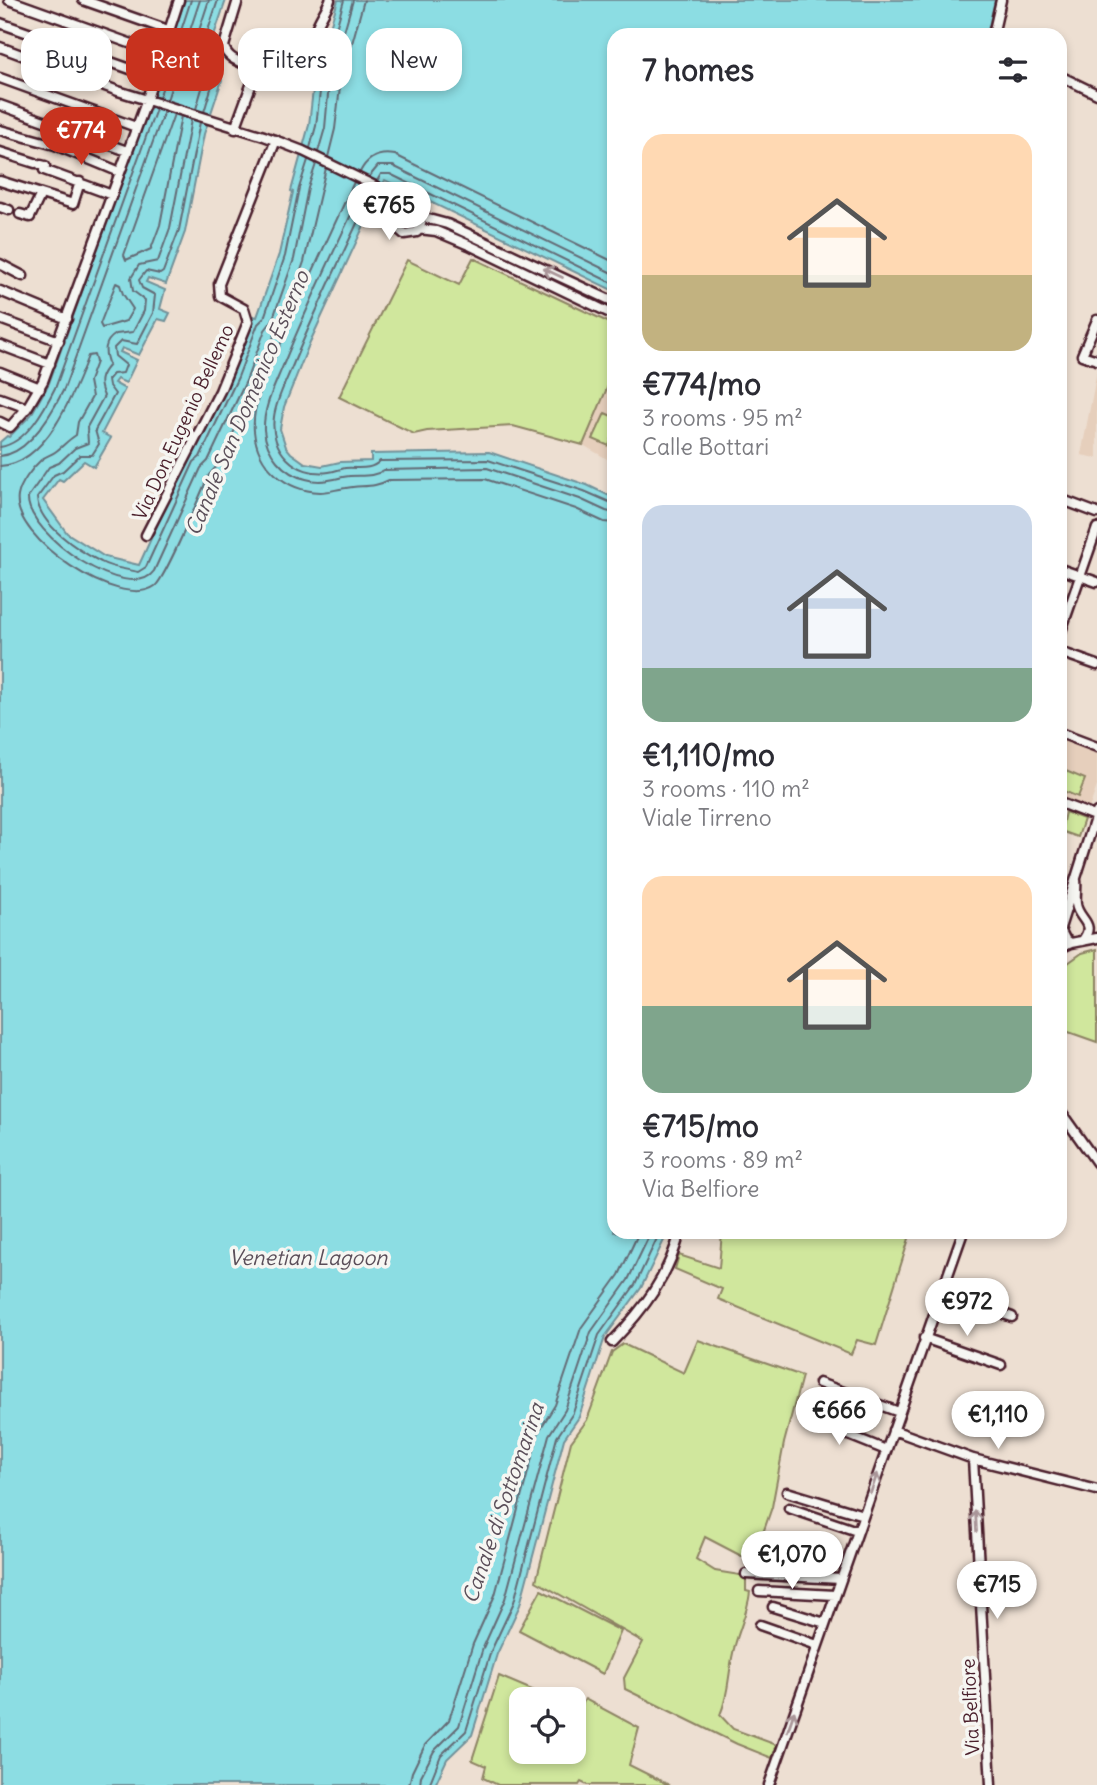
<!DOCTYPE html>
<meta charset="utf-8">
<style>
:root{--surface:#fff;--page:#f7f7f7;--text:#2b2b33;--muted:#7c7c81;--accent:#c8321e}
body{margin:0;font-family:Delius,sans-serif;background:var(--page);color:var(--text);height:100vh;display:flex;flex-direction:column;font-size:26px;white-space:nowrap}
*{box-sizing:border-box;margin:0}
p{font-size:23px;color:var(--muted)}
.icon{flex:none;width:38px;height:38px;fill:none;stroke:currentColor;stroke-width:2;stroke-linecap:round;stroke-linejoin:round}
.map{position:relative;flex:1;overflow:hidden}
.sheet{position:absolute;left:607px;top:28px;width:460px;height:1211px;display:flex;flex-direction:column;background:var(--surface);border-radius:21px;box-shadow:0 4px 10px #0003}
.sheet>*{flex:none}
.top-card{position:absolute;left:21px;top:28px;width:481px;height:63px;display:flex;gap:14px}
.buttons{position:absolute;left:509px;top:1687px;display:grid;gap:14px}
.buttons a{display:grid;place-items:center;width:77px;height:77px;border-radius:14px;background:var(--surface);box-shadow:0 4px 10px #0003;font-size:35px}
.price{position:absolute;translate:-50% -60px;padding:0 16px;border-radius:24px;background:#fff;color:#222;font-size:23px;line-height:46px;filter:drop-shadow(0 2px 4px #0008)}
.price::after{content:'';position:absolute;left:50%;top:42px;width:21px;height:16px;margin-left:-10px;background:inherit;clip-path:polygon(0 0,100% 0,50% 100%)}
.price.current{background:var(--accent);color:#fff}
ul{padding:0;list-style:none}
li{display:grid;align-content:center;gap:14px;height:371px;padding:0 35px}
li span{display:grid;place-items:center;height:217px;border-radius:21px;color:#555}
li>.icon{margin-inline-start:auto}
span .icon{width:126px;height:126px;fill:#fffc;stroke-width:1}
li b{font-size:30px}
h2{display:flex;justify-content:space-between;align-items:center;height:84px;padding:0 35px;font-size:30px}
.tag{padding:0 24px;border-radius:21px;background:var(--surface);box-shadow:0 4px 10px #0003;font-size:24px;line-height:63px}
.tag.current{background:var(--accent);color:#fff}
.map>svg:first-child{display:block}
.built{fill:#e6cfbc}
.green{fill:#d0e79d;stroke:#8d8364;stroke-width:2}
.water{fill:#8cdde3;stroke:#729199;stroke-width:2}
.lines{fill:none;stroke-linecap:round;stroke-linejoin:round}
.shore{stroke:#646b75;stroke-width:2}
.minor-casing{stroke:#4a1f2b;stroke-width:13}
.minor{stroke:#f6f6f2;stroke-width:8}
.oneway{stroke:#a99598}
.labels{text-anchor:middle;dominant-baseline:central;stroke-width:7;stroke-linejoin:round;paint-order:stroke}
.street-label{font-size:19px;fill:#4a1f2b;stroke:#f6f6f2}
.water-label{font-size:21px;font-style:italic;fill:#5a4e59;stroke:#f6f6f2}
</style>
<div class="map">
<svg width="1097" height="1785" viewBox="0 0 1097 1785">
<rect width="100%" height="100%" fill="#eddfd2"/>
<filter id="ink" filterUnits="userSpaceOnUse"><feTurbulence type="fractalNoise" baseFrequency=".0143" numOctaves="2"/><feDisplacementMap in="SourceGraphic" scale="14" xChannelSelector="R" yChannelSelector="G"/><feConvolveMatrix kernelMatrix="1 2 1 2 8 2 1 2 1" color-interpolation-filters="sRGB"/></filter>
<g filter="url(#ink)">
<path class="built" d="M 1097,371 L 1097,458 L 1081,455 Z
M 610,381 L 614,383 L 614,463 L 583,445 Z
M 1060,739 L 1097,752 L 1097,786 L 1089,809 L 1061,799 Z"/>
<path class="green" d="M 473,258 L 614,325 L 614,383 L 610,381 L 583,445 L 513,426 L 427,431 L 414,434 L 339,397 L 407,260 L 459,285 Z
M 605,413 L 614,417 L 614,433 L 609,446 L 593,439 Z
M 1061,769 L 1085,779 L 1078,797 L 1061,790 Z
M 1065,812 L 1084,819 L 1078,837 L 1061,831 Z
M 1097,949 L 1097,1042 L 1060,1029 L 1061,968 L 1082,953 Z
M 722,1232 L 911,1232 L 876,1345 L 857,1340 L 851,1354 L 718,1299 L 722,1289 L 675,1269 L 679,1255 L 719,1268 Z
M 698,1340 L 802,1376 L 784,1443 L 772,1507 L 753,1562 L 705,1537 L 696,1559 L 715,1571 L 746,1576 L 746,1591 L 750,1592 C 748,1611 740,1627 735,1645 C 728,1668 730,1693 720,1715 L 733,1729 L 777,1745 L 772,1758 L 737,1744 L 625,1689 L 624,1678 L 643,1642 L 536,1581 L 571,1442 L 587,1420 L 612,1352 L 623,1344 L 684,1373 Z
M 541,1590 L 621,1631 L 603,1674 L 519,1630 Z
M 499,1676 L 553,1699 L 522,1699 L 522,1752 L 574,1752 L 574,1711 L 578,1713 L 585,1699 L 639,1728 L 629,1765 L 669,1785 L 587,1785 L 581,1782 L 579,1785 L 498,1785 L 483,1778 L 486,1766 L 472,1760 Z"/>
<path class="water" d="M 185,0 L 226,0 L 205,62 L 222,80 L 204,134 L 185,232 L 166,284 L 148,278 L 146,282 L 165,290 L 160,309 L 170,313 L 166,321 L 158,319 L 139,355 L 122,348 L 120,352 L 137,360 L 126,383 L 117,379 L 114,383 L 125,389 L 102,433 L 111,438 L 94,467 L 84,461 L 63,481 L 59,479 L 43,500 L 67,533 L 105,557 L 139,565 L 190,453 L 193,454 L 232,374 L 253,316 L 257,317 L 279,254 L 293,192 L 291,191 L 309,125 L 314,81 L 338,0 L 995,0 L 987,35 L 614,35 L 614,291 L 385,180 L 310,342 L 284,407 L 280,429 L 286,447 L 291,453 L 305,463 L 322,466 L 340,462 L 371,461 L 371,454 L 489,452 L 587,485 L 614,498 L 614,1232 L 668,1232 L 641,1288 L 605,1337 L 579,1417 L 564,1439 L 520,1605 L 497,1654 L 472,1735 L 447,1759 L 435,1785 L 0,1785 L 0,442 L 7,436 L 9,437 L 31,415 L 49,383 L 149,106 Z"/>
<g class="lines">
<path class="shore" d="M 159,98 L 191,0
M 167,100 L 200,0
M 196,109 L 203,85 L 192,71 L 189,61 L 209,0
M 204,112 L 213,82 L 200,67 L 198,61 L 218,0
M 174,114 L 124,255 L 126,260 L 151,249 L 160,225 L 181,116
M 191,120 L 170,228 L 158,261 L 139,265 L 131,278 L 133,291 L 145,300 L 144,311 L 133,332 L 116,334 C 103,342 104,352 109,365 C 99,376 98,383 104,396 L 87,427 L 88,443 L 75,448 L 59,463 L 49,467 L 28,497 C 26,535 130,605 154,571 L 201,468 L 208,461 L 246,381 L 265,330 L 272,321 L 294,259 L 308,188 L 316,164
M 200,122 L 179,230 L 163,272 L 160,274 L 146,271 L 139,280 L 142,288 L 155,295 L 153,313 L 137,344 L 121,341 L 114,348 L 115,356 L 126,365 L 123,373 L 113,374 L 108,380 L 109,386 L 115,394 L 95,430 L 99,444 L 92,455 L 80,455 L 63,471 L 54,475 L 37,498 C 39,525 79,551 101,562 C 111,568 126,569 138,572 L 146,567 L 194,462 L 200,457 L 238,377 L 258,324 L 264,318 L 285,256 L 299,188 L 308,160
M 310,148 L 316,126 L 321,83 L 344,0
M 318,152 L 325,128 L 329,84 L 353,0
M 328,157 L 335,129 L 340,87 L 364,0
M 326,168 L 304,262 L 283,321 L 285,325 L 289,323 L 354,182
M 360,172 C 367,158 379,152 395,155 L 614,262
M 369,177 L 378,166 L 393,166 L 614,274
M 377,181 L 381,174 L 390,174 L 614,284
M 364,187 C 337,245 308,304 284,363 C 276,384 263,406 264,430 C 266,453 283,474 306,479 C 320,483 330,480 343,477 C 358,474 371,479 384,470 L 487,468 L 580,499 L 606,511 L 614,513
M 372,191 C 346,248 318,304 294,362 C 287,380 276,399 274,417 C 269,450 296,477 329,472 C 335,471 340,469 345,468 C 358,467 370,471 380,461 L 488,460 L 584,491 L 614,504
M 116,283 L 120,285 L 123,294 L 133,309 L 126,321 L 102,328 L 100,324 Z
M 0,447 C 27,443 45,408 56,386 L 156,109
M 0,456 C 29,454 52,413 64,389 L 164,111
M 0,466 C 47,464 74,392 88,356 L 94,355 L 96,362 L 89,381 L 92,397 L 78,422 L 76,435 C 68,440 62,447 55,452 C 51,455 45,456 41,460 C 32,468 20,484 18,496 C 11,538 120,611 155,586 C 166,578 200,494 209,475 L 217,466 L 247,405 L 274,336 L 282,329 L 285,334 C 273,363 251,399 254,431 C 257,466 286,491 320,492 C 329,492 337,489 346,488 C 362,485 374,488 389,480 L 485,479 L 576,509 L 604,522 L 614,523
M 409,1785 L 412,1772 L 425,1745 L 449,1720 L 473,1644 L 495,1595 L 539,1431 L 555,1405 L 581,1328 L 619,1275 L 639,1232
M 420,1785 L 421,1776 L 434,1751 L 459,1726 L 483,1648 L 505,1599 L 549,1435 L 565,1410 L 591,1332 L 628,1280 L 651,1232
M 429,1785 L 441,1755 L 466,1731 L 491,1651 L 514,1602 L 557,1437 L 573,1413 L 599,1335 L 635,1285 L 660,1232"/>
<g class="minor-casing">
<path id="minor" d="M 9,0 L 160,54
M 83,0 L 168,30
M 238,0 L 224,46 C 227,61 245,63 257,69
M 0,23 L 153,77
M 993,35 L 1001,0
M 0,47 L 118,91 L 264,136 L 303,151 L 381,189 L 391,204 L 395,226 L 404,234 L 417,232 L 421,224 L 421,217
M 1060,76 L 1097,94
M 0,78 L 136,127
M 0,105 L 127,151
M 235,129 L 257,69 C 302,86 302,65 316,29 C 319,19 326,11 330,0
M 0,130 L 55,145 L 120,172
M 0,152 L 35,163
M 41,165 L 45,166 L 44,170 L 112,195
M 0,181 L 73,204 L 80,182
M 387,192 L 416,210 L 421,217 L 447,224 L 614,302
M 0,207 L 9,210
M 20,214 L 30,217 L 41,194
M 419,229 L 436,231 L 469,245 L 614,315
M 0,264 L 23,276
M 0,291 L 67,319
M 0,319 L 59,341
M 1097,320 L 1082,355 L 1097,360
M 0,345 L 50,364
M 0,372 L 40,388
M 0,398 L 27,408
M 0,422 L 10,427 L 27,408 L 43,381 L 145,105 L 179,0
M 1060,499 L 1097,513
M 146,535 L 220,391 L 248,322 L 244,309 L 220,296 L 219,284 L 276,140
M 1060,569 L 1097,582
M 1060,634 L 1097,528
M 1060,652 L 1097,665
M 1060,733 L 1097,747
M 1060,803 L 1097,817
M 1076,880 C 1077,888 1075,896 1076,904 C 1078,920 1097,923 1082,941
M 1060,928 L 1097,812
M 1060,929 L 1065,939 L 1071,943
M 1060,948 L 1071,943 L 1097,938
M 1060,1111 L 1097,1163
M 941,1292 L 1012,1317
M 924,1338 L 1001,1365
M 612,1342 C 644,1309 668,1277 680,1232
M 819,1383 L 899,1412
M 804,1417 L 886,1450
M 893,1430 L 973,1459 L 1097,1490
M 973,1459 L 991,1785
M 787,1492 L 863,1515
M 789,1508 L 857,1531
M 746,1574 L 841,1579
M 759,1591 L 835,1595
M 773,1607 L 825,1623
M 760,1625 L 817,1645
M 769,1785 L 963,1232"/>
</g>
<use href="#minor" class="minor"/>
</g>
<defs><path id="oneway-shaft" d="M-6 0H5M1.5-3L5.5 0L1.5 3" fill="none" stroke-width="1.6" stroke-linecap="round" stroke-linejoin="round" transform="scale(1.75)"/></defs>
<g class="oneway">
<use href="#oneway-shaft" transform="translate(553 273) rotate(-155)"/>
<use href="#oneway-shaft" transform="translate(874 1483) rotate(-71)"/>
<use href="#oneway-shaft" transform="translate(976 1521) rotate(-93)"/>
<use href="#oneway-shaft" transform="translate(791 1721) rotate(-71)"/>
</g>
</g>
<g class="labels">
<g class="street-label">
<text transform="translate(183 422) rotate(-65)">Via Don Eugenio Bellemo</text>
<text transform="translate(970 1707) rotate(-93)">Via Belfiore</text>
</g>
<g class="water-label">
<text transform="translate(247 403) rotate(-67)">Canale San Domenico Esterno</text>
<text x="308" y="1257">Venetian Lagoon</text>
<text transform="translate(503 1503) rotate(-71)">Canale di Sottomarina</text>
</g>
</g>
</svg>
<div class="buttons">
<a><svg class="icon" aria-label="locate" viewBox="0 0 24 24"><circle cx="12" cy="12" r="6"/><path d="M12 2v4M12 18v4M2 12h4M18 12h4"/></svg></a>
</div>
<b class="price current" style="left:81px;top:167px">€774</b>
<b class="price" style="left:389px;top:242px">€765</b>
<b class="price" style="left:967px;top:1338px">€972</b>
<b class="price" style="left:839px;top:1447px">€666</b>
<b class="price" style="left:998px;top:1451px">€1,110</b>
<b class="price" style="left:792px;top:1591px">€1,070</b>
<b class="price" style="left:997px;top:1621px">€715</b>
<div class="top-card">
<a class="tag">Buy</a>
<a class="tag current">Rent</a>
<a class="tag">Filters</a>
<a class="tag">New</a>
</div>
<section class="sheet">
<h2>7 homes<svg class="icon" aria-label="filters" viewBox="0 0 24 24"><path d="M4 7h16M4 17h16"/><circle cx="9" cy="7" r="2"/><circle cx="15" cy="17" r="2"/></svg></h2>
<ul>
<li><span style="background:linear-gradient(#ffd9b3 65%,#c2b280 0)"><svg class="icon" aria-label="home" viewBox="0 0 24 24"><path d="M3 11l9-7 9 7M6 9v11h12V9"/></svg></span><div><b>€774/mo</b><p>3 rooms · 95 m²</p><p>Calle Bottari</p></div></li>
<li><span style="background:linear-gradient(#c9d6e8 75%,#7fa58c 0)"><svg class="icon" aria-label="home" viewBox="0 0 24 24"><path d="M3 11l9-7 9 7M6 9v11h12V9"/></svg></span><div><b>€1,110/mo</b><p>3 rooms · 110 m²</p><p>Viale Tirreno</p></div></li>
<li><span style="background:linear-gradient(#ffd9b3 60%,#7fa58c 0)"><svg class="icon" aria-label="home" viewBox="0 0 24 24"><path d="M3 11l9-7 9 7M6 9v11h12V9"/></svg></span><div><b>€715/mo</b><p>3 rooms · 89 m²</p><p>Via Belfiore</p></div></li>
</ul>
</section>
</div>
